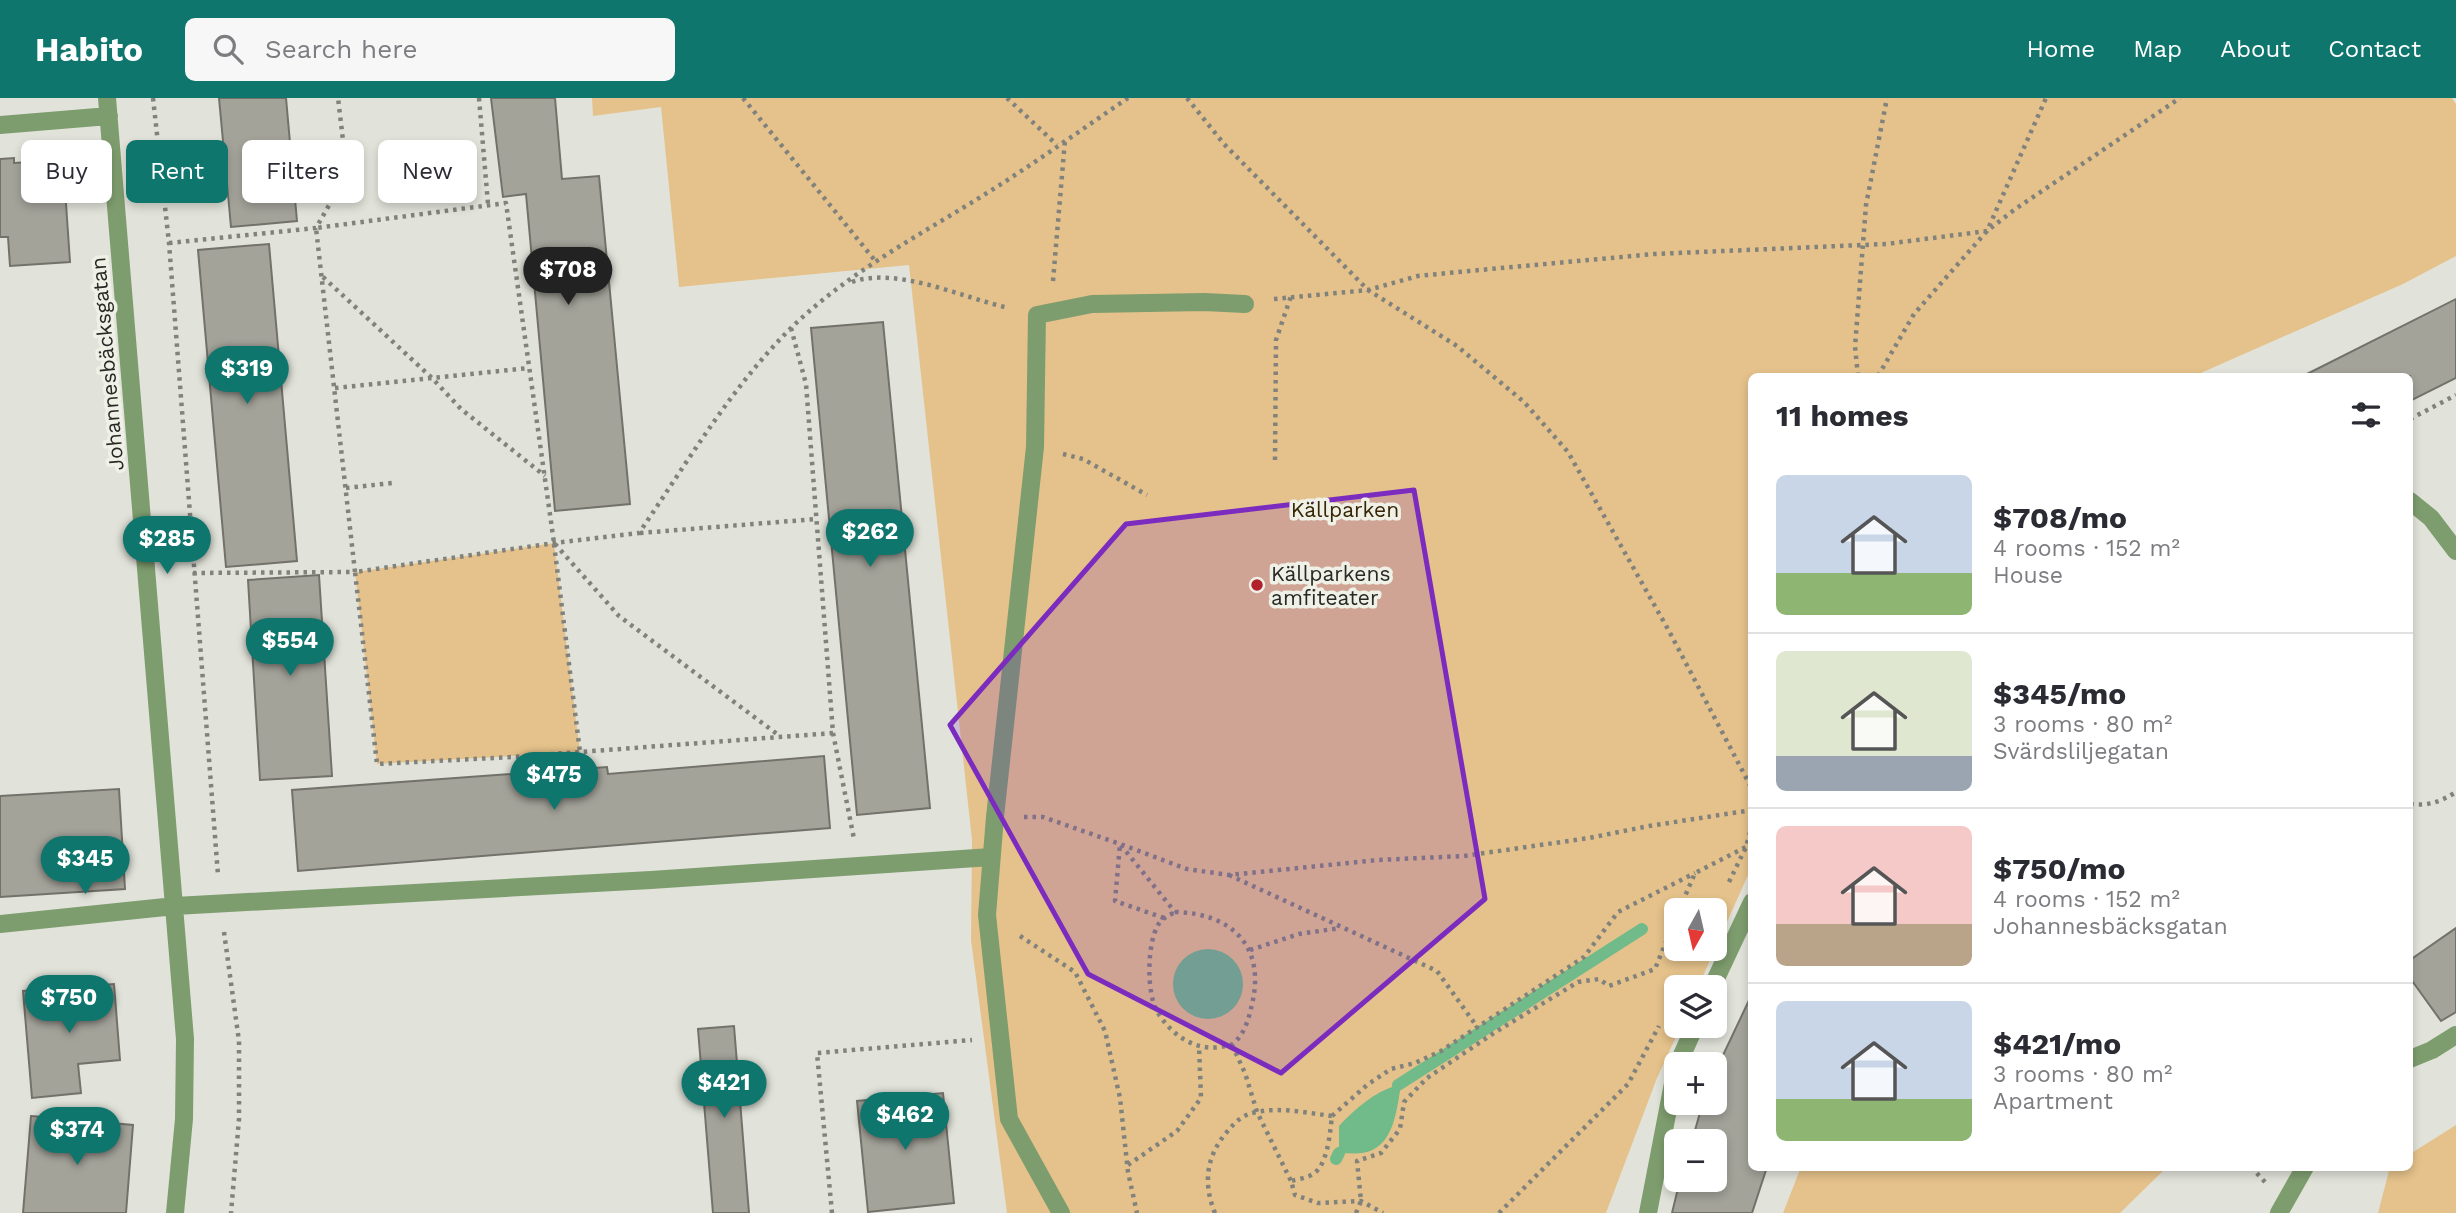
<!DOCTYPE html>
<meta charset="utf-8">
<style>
:root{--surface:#fff;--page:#f7f7f7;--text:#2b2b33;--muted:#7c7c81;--line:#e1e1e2;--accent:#0f766e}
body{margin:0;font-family:"Work Sans",sans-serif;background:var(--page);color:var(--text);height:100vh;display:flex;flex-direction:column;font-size:26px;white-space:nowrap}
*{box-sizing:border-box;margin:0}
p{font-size:23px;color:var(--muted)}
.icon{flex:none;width:38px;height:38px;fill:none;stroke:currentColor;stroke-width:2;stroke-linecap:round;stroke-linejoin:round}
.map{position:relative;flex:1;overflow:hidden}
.drawer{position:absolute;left:1748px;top:275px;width:665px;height:798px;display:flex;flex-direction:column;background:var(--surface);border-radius:10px;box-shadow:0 4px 10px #0003}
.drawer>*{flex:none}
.banner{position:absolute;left:21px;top:42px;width:665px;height:63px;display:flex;gap:14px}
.needle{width:46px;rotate:188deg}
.controls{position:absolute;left:1664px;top:800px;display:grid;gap:14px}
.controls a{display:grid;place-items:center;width:63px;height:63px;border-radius:10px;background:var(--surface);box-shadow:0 4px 10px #0003;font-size:35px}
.price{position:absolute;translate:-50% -60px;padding:0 16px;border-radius:24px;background:var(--accent);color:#fff;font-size:23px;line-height:46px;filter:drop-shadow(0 2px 4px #0008)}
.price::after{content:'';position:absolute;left:50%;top:42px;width:21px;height:16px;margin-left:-10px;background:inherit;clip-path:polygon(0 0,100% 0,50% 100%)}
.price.current{background:#222;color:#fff}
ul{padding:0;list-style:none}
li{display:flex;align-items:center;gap:21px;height:175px;padding:0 28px}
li+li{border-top:2px solid var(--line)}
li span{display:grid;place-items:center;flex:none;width:196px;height:140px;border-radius:10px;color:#555}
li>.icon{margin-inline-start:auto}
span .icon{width:84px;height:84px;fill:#fffc;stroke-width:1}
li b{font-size:30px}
h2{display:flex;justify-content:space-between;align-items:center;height:84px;padding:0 28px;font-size:30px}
.tag{padding:0 24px;border-radius:10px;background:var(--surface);box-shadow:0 4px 10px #0003;font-size:24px;line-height:63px}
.tag.current{background:var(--accent);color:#fff}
header{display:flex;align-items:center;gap:42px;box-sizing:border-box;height:98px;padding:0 35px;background:var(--accent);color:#fff}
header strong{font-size:33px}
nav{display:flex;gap:38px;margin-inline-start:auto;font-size:24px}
.search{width:490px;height:63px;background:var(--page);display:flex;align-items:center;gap:18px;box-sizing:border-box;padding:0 24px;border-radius:10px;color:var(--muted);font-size:26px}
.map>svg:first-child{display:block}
.green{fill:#e5c28b;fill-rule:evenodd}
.water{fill:#70bb89}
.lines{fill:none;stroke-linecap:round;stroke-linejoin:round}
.stream{stroke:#70bb89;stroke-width:12}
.building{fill:#a4a39a;stroke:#73726a;stroke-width:2}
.path{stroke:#81827c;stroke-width:4.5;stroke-dasharray:3.5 5;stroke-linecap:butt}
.minor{stroke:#7e9d6e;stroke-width:18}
.marked{fill:#7b2cbf;fill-opacity:0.2;stroke:#7b2cbf;stroke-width:5;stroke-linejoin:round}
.poi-dot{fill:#b2202c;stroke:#eff1e7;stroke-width:2.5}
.labels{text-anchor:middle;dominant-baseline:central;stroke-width:7;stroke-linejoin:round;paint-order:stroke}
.street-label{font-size:21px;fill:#282825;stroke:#eff1e7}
.park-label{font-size:21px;fill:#372504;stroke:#eff1e7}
.poi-label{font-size:21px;fill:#282825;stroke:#eff1e7;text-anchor:start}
</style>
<header>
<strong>Habito</strong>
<div class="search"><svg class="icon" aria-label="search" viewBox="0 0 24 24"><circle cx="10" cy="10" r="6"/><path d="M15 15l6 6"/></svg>Search here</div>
<nav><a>Home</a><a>Map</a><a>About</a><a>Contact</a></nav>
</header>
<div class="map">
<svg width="2456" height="1115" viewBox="0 0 2456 1115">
<rect width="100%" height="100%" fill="#e1e3da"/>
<path class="green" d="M 592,0 L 2452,0 L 2456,6 L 2456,158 L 2403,186 L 2194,278 L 1752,278 L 1752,768 L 1698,889 L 1676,889 L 1676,928 L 1681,928 L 1657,980 L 1606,1115 L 1007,1115 L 971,842 L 972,742 L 909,167 L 679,189 L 661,9 L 593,18 ZM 1676,812 L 1715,812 L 1715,850 L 1676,850 Z
M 554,445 L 580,654 L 377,666 L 355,474 Z
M 2456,1027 L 2456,1115 L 2378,1115 L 2390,1069 L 2410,1069 L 2410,1056 Z
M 1801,1069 L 2167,1069 L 2120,1115 L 1783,1115 Z"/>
<path class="water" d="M1173 886a35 35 0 1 1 70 0a35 35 0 1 1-70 0Z
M 1398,987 L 1400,993 C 1396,1017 1392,1051 1362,1055 C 1355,1056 1347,1055 1339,1055 L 1339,1028 C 1356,1010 1374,994 1398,987 Z"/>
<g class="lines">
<path class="stream" d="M 1398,987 L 1642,831
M 1336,1061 L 1339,1055"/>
</g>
<path class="building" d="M 219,0 L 286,0 L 297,123 L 231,129 Z
M 491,0 L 555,0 L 562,81 L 599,78 L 630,406 L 555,413 L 526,96 L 503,99 Z
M 14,60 L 14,65 L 63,62 L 70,164 L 10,168 L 8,139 L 0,139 L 0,61 Z
M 269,146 L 297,463 L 226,469 L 198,152 Z
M 2456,201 L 2456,280 L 2410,303 L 2410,278 L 2303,278 Z
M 883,224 L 930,710 L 857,717 L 811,230 Z
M 319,477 L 332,678 L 260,682 L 248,482 Z
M 824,658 L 830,730 L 298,773 L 292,692 L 607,669 L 608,676 Z
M 119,691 L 125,791 L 0,799 L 0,698 Z
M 2456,830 L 2456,914 L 2441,923 L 2410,880 L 2410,862 Z
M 114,886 L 120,962 L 78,966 L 81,995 L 32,1000 L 23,893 Z
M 1752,896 L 1752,1069 L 1767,1069 L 1752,1115 L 1672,1115 L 1680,1082 L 1715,1082 L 1715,1043 L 1692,1043 L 1703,1004 L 1715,1004 L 1715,974 Z
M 734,928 L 749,1115 L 713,1115 L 698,931 Z
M 943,995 L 954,1105 L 868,1114 L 857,1003 Z
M 31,1018 L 133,1027 L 126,1115 L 23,1115 Z"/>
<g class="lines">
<path class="path" d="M 153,0 L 169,145 L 218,777
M 479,0 L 488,106
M 743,0 L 877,165
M 1007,0 L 1057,47
M 1187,0 L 1224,46 L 1368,192 L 1457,248 L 1524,304 L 1568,354 L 1669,533 L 1752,691
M 169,145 L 316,130 L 347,76 L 338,0
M 323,179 L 432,280 L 461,311 L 545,378
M 1053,183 L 1065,42
M 852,184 C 897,168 963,200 1009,210
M 1274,201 L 1368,192 L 1418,178 L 1469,173 L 1654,156 L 1886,146 L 1987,133 L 2046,0
M 791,230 L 806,286 L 833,635 L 513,659 L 377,666 L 355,474 L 554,445 L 639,435 C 687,365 730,291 790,231 C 847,175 920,137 987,95 C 1035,65 1081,32 1128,0
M 1858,278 L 1855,249 L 1866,107 L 1887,0
M 1878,278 L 1914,216 L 1987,133 L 2014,112 L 2180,0
M 335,290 L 529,270
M 2410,321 L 2456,297
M 1063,356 L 1083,361 L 1147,397
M 1275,362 L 1276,242 L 1291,198
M 346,390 L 392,385
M 640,435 L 817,421
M 554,446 L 580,654
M 555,446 L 619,518 L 781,639
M 355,474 L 316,130 L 506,105 L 554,445
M 193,475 L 355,474
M 833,635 L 854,741
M 2410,706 C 2429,708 2440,704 2456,694
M 1024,719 L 1043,719 L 1120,746 L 1175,814
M 1229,777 L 1437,873 L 1478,930
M 1729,784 L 1746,749 L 1752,727
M 1679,812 L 1695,775 L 1746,749
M 1175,814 C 1231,815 1266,848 1252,906 C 1249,920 1245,935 1234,945 C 1230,948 1225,948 1220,949 C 1194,953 1171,936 1158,915 C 1146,896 1147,846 1158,827 C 1162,820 1168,818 1175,814 Z
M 1164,820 L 1115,803 L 1120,746 L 1187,771 L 1229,777 L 1378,762 L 1464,758 L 1589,740 L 1649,728 L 1752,712
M 224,834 L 239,943 L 239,1021 L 231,1115
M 1020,838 L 1075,874 L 1105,933 L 1120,1000 L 1128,1074 L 1137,1115
M 1250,852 L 1299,836 L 1340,830
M 1668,911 L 1676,893
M 1232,947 L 1245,975 L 1257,1014 L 1291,1083
M 1332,1018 L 1367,987 L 1391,971 L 1415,965 L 1441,953 L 1584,859 L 1618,814 L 1695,775
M 1128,1067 L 1177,1033 L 1201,1000 L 1199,948
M 2251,1069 L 2265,1084
M 832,1115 L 817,955 L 972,942
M 1215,1115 C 1203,1086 1206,1059 1226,1035 C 1235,1024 1243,1016 1257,1014 C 1281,1009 1308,1015 1332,1018 C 1330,1034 1328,1067 1313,1076 C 1307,1080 1298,1081 1291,1083 L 1295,1097 L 1318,1105 L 1361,1103 L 1383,1115
M 1356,1115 L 1361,1103 L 1357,1063 L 1381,1055 L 1400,1031 L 1404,1004 L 1427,980 L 1494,935 L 1578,884 L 1599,881 L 1609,888 L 1655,871 L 1676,819
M 1499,1115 L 1628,986 L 1659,928"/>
<path class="minor" d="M 107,0 L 185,941 L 184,1021 L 175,1115
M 0,27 L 109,18
M 2410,403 L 2431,420 L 2456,453
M 0,826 L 175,808 L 651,782 L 991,759
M 1712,889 L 1752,804
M 2410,961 L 2432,952 L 2456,937
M 1678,966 L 1695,928
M 1061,1115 L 1009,1021 L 987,817 L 995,719 L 1035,349 L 1037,217 L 1092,206 L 1204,204 L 1245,206
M 1648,1115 L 1676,970
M 2279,1115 L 2305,1069"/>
</g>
<path class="marked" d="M 1414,392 L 1485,801 L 1281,975 L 1088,876 L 950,627 L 1126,426 Z"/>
<circle class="poi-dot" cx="1257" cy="487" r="7"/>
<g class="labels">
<g class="street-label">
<text transform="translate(107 266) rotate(-95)">Johannesbäcksgatan</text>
</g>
<g class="park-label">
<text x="1345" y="411">Källparken</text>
</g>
<g class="poi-label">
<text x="1271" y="475">Källparkens<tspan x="1271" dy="24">amfiteater</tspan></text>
</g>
</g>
</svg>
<div class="controls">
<a><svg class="needle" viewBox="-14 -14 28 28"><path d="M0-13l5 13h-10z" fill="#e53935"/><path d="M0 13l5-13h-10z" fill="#7c7c81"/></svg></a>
<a><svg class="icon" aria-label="layers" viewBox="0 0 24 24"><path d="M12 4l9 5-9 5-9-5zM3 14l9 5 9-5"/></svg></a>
<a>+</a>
<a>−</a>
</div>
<b class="price current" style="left:568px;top:209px">$708</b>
<b class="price" style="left:247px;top:308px">$319</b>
<b class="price" style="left:870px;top:471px">$262</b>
<b class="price" style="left:167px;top:478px">$285</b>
<b class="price" style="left:290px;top:580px">$554</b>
<b class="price" style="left:554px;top:714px">$475</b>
<b class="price" style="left:85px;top:798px">$345</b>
<b class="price" style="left:69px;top:937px">$750</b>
<b class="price" style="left:724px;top:1022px">$421</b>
<b class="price" style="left:905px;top:1054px">$462</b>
<b class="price" style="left:77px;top:1069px">$374</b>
<div class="banner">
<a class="tag">Buy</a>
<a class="tag current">Rent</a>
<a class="tag">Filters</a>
<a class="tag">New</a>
</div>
<section class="drawer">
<h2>11 homes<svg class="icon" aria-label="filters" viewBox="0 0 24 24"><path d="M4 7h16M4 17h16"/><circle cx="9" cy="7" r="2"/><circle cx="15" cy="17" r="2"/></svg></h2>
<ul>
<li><span style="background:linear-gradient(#c9d6e8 70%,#8fb573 0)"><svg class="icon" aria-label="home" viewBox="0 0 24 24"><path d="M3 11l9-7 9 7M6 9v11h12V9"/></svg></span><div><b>$708/mo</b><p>4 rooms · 152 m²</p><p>House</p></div></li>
<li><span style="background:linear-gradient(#dfe7d0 75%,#9aa5b1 0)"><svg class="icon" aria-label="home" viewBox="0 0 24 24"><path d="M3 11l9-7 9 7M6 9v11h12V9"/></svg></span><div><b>$345/mo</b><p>3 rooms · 80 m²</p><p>Svärdsliljegatan</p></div></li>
<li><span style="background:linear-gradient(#f6c9c9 70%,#b9a48a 0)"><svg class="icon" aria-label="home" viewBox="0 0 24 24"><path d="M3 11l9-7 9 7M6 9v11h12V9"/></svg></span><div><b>$750/mo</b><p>4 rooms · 152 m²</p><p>Johannesbäcksgatan</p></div></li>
<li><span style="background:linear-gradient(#c9d6e8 70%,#8fb573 0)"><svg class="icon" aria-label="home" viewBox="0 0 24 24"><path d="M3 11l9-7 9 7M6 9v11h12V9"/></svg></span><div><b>$421/mo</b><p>3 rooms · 80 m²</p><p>Apartment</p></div></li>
</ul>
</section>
</div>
